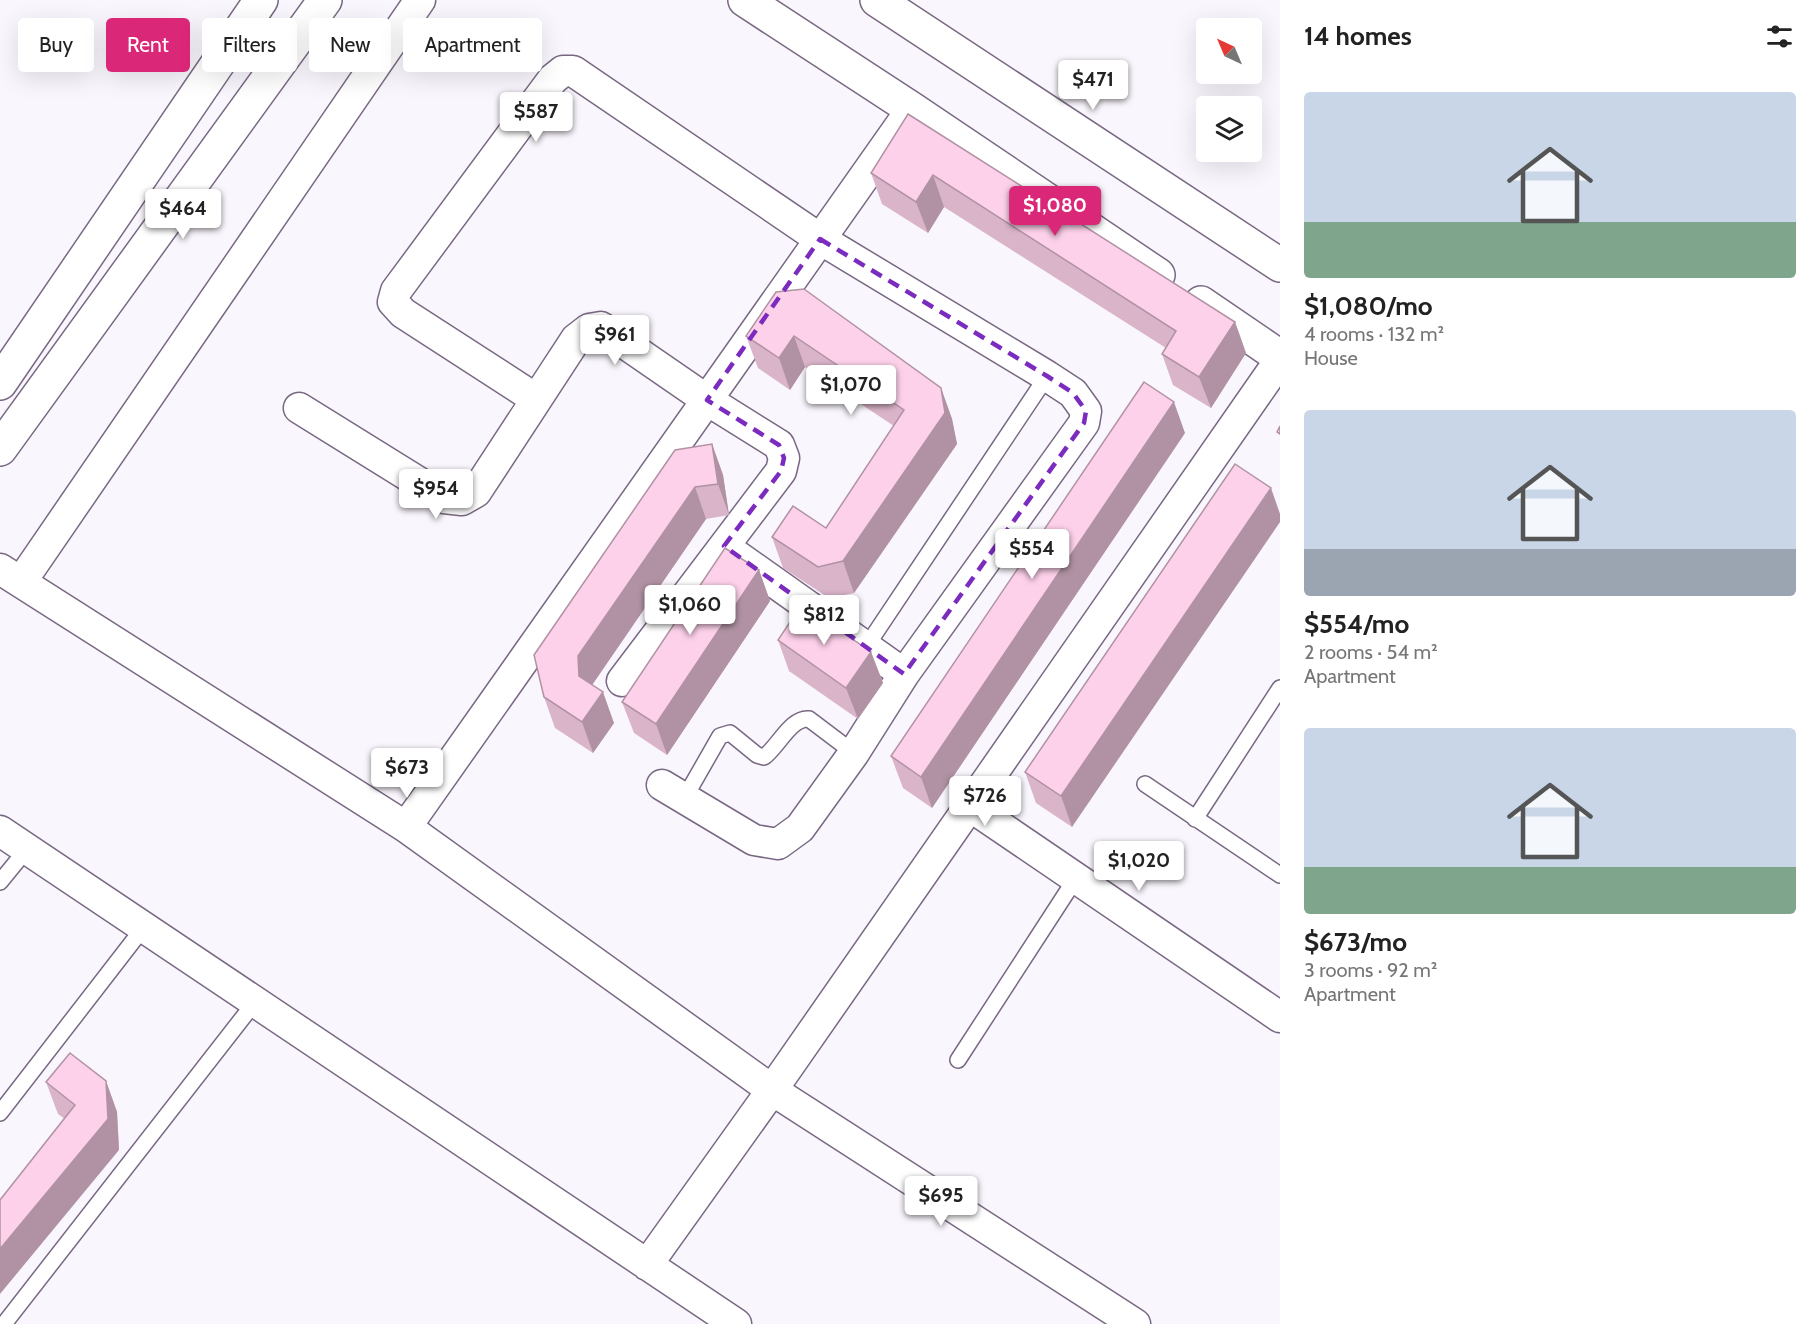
<!DOCTYPE html>
<meta charset="utf-8">
<style>
:root{--surface:#fff;--page:#f6f6f6;--text:#222;--muted:#767676;--accent:#db2777}
body{margin:0;font-family:Cabin,sans-serif;background:var(--page);color:var(--text);height:100vh;display:flex;flex-direction:column;font-size:22px;white-space:nowrap}
*{box-sizing:border-box;margin:0}
p{font-size:20px;color:var(--muted)}
.icon{flex:none;width:33px;height:33px;fill:none;stroke:currentColor;stroke-width:2;stroke-linecap:round;stroke-linejoin:round}
.map{position:relative;flex:1;overflow:hidden}
.sheet{display:flex;flex-direction:column;background:var(--surface);width:540px}
.sheet>*{flex:none}
.hud{position:absolute;left:18px;top:18px;width:570px;height:54px;display:flex;gap:12px}
.needle{width:39px;rotate:316deg}
.fabs{position:absolute;left:1196px;top:18px;display:grid;gap:12px}
.fabs a{display:grid;place-items:center;width:66px;height:66px;border-radius:6px;background:var(--surface);box-shadow:0 6px 24px #0002;font-size:30px}
.price{position:absolute;translate:-50% -51px;padding:0 14px;border-radius:6px;background:#fff;color:#222;font-size:20px;line-height:39px;filter:drop-shadow(0 2px 3px #0008)}
.price::after{content:'';position:absolute;left:50%;top:36px;width:18px;height:14px;margin-left:-9px;background:inherit;clip-path:polygon(0 0,100% 0,50% 100%)}
.price.selected{background:var(--accent);color:#fff}
ul{padding:0;list-style:none}
li{display:grid;align-content:center;gap:12px;height:318px;padding:0 24px}
li span{display:grid;place-items:center;height:186px;border-radius:6px;color:#555}
li>.icon{margin-inline-start:auto}
span .icon{width:108px;height:108px;fill:#fffc;stroke-width:1}
li b{font-size:26px}
h2{display:flex;justify-content:space-between;align-items:center;height:72px;padding:0 24px;font-size:26px}
.tag{padding:0 21px;border-radius:6px;background:var(--surface);box-shadow:0 6px 24px #0002;font-size:21px;line-height:54px}
.tag.selected{background:var(--accent);color:#fff}
main{display:flex;flex:1;min-height:0}
.map>svg:first-child{display:block}
.lines{fill:none;stroke-linecap:round;stroke-linejoin:round}
.service-casing{stroke:#796883;stroke-width:18}
.minor-casing{stroke:#796883;stroke-width:33}
.tertiary-casing{stroke:#796883;stroke-width:36}
.secondary-casing{stroke:#796883;stroke-width:36}
.service{stroke:#fff;stroke-width:15}
.minor{stroke:#fff;stroke-width:30}
.tertiary{stroke:#fff;stroke-width:33}
.secondary{stroke:#fff;stroke-width:33}
.wall{fill:#dab4c9}
.shaded-wall{fill:#b192a4}
.building{fill:#fdd1ea;stroke:#b192a4;stroke-width:1.5}
.marked{fill:none;stroke:#7b2cbf;stroke-width:4.5;stroke-dasharray:12 8;stroke-linejoin:round}
</style>
<main>
<div class="map">
<svg width="1280" height="1324" viewBox="0 0 1280 1324">
<rect width="100%" height="100%" fill="#faf6fd"/>
<g class="lines">
<g class="service-casing">
<path id="service" d="M 866,647 L 1047,376
M 1145,784 L 1280,875
M 684,799 L 720,736 L 730,733 L 757,755 L 764,757 C 778,747 791,717 809,719 L 854,753
M 1195,819 L 1280,688
M 0,882 L 27,849
M 958,1060 L 1076,878
M 0,1113 L 144,927
M 4,1324 L 255,1002"/>
</g>
<g class="minor-casing">
<path id="minor" d="M 536,399 L 403,313 L 393,302 L 396,291 L 553,79 L 563,71 L 573,71 L 820,239 L 1047,376 L 1073,393 L 1086,411 L 1084,423 L 904,674 L 854,753 L 800,828 L 778,844 L 754,840 L 662,785
M 299,408 L 444,498 L 462,500 L 476,492 L 576,339 L 589,329 L 601,327 L 707,400 L 779,445 L 784,458 L 781,471 L 622,681
M 726,548 L 904,674
M 0,569 L 406,827 L 772,1090 L 1135,1324
M 21,582 L 420,0
M 970,806 L 1280,1017
M 406,827 L 912,109
M 0,831 L 736,1324
M 647,1265 L 772,1090 L 1280,360"/>
</g>
<g class="tertiary-casing">
<path id="tertiary" d="M 745,0 L 912,109 L 1158,275
M 877,0 L 1280,265
M 1201,303 L 1280,357"/>
</g>
<g class="secondary-casing">
<path id="secondary" d="M 0,383 L 261,0
M 0,449 L 325,0"/>
</g>
<use href="#service" class="service"/>
<use href="#minor" class="minor"/>
<use href="#tertiary" class="tertiary"/>
<use href="#secondary" class="secondary"/>
</g>
<path class="wall" d="M 908,114 L 1235,322 L 1246,353 L 1211,408 L 1173,385 L 1162,354 L 1166,348 L 944,207 L 928,233 L 882,204 L 871,173 Z
M 776,292 L 941,388 L 952,419 L 957,444 L 854,593 L 829,598 L 783,568 L 772,537 L 826,528 L 894,426 L 805,367 L 790,390 L 758,368 L 746,336 Z
M 1185,433 L 932,808 L 903,788 L 891,756 Z
M 712,444 L 723,475 L 729,515 L 706,519 L 592,685 L 614,723 L 593,753 L 555,728 L 544,697 Z
M 1235,464 L 1072,827 L 1036,803 L 1025,772 Z
M 759,570 L 770,601 L 667,755 L 634,733 L 622,702 Z
M 778,640 L 871,652 L 883,683 L 858,719 L 789,671 Z
M 106,1081 L 117,1112 L 119,1150 L 65,1119 L 58,1114 L 46,1082 Z"/>
<path class="shaded-wall" d="M 933,175 L 944,207 L 928,233 L 916,202 Z
M 1235,322 L 1246,353 L 1211,408 L 1199,377 Z
M 794,336 L 805,367 L 790,390 L 779,358 Z
M 941,388 L 952,419 L 957,444 L 854,593 L 843,561 Z
M 1174,402 L 1185,433 L 932,808 L 921,777 Z
M 712,444 L 723,475 L 729,515 L 718,484 Z
M 695,487 L 706,519 L 590,688 L 579,676 L 578,656 Z
M 1271,488 L 1280,514 L 1280,522 L 1072,827 L 1061,796 Z
M 759,570 L 770,601 L 667,755 L 656,724 Z
M 871,652 L 883,683 L 858,719 L 846,688 Z
M 603,692 L 614,723 L 593,753 L 582,722 Z
M 106,1081 L 117,1112 L 119,1150 L 0,1294 L 0,1249 Z"/>
<path class="building" d="M 908,114 L 1235,322 L 1199,377 L 1162,354 L 1176,331 L 933,175 L 916,202 L 871,173 Z
M 804,289 L 941,388 L 945,413 L 843,561 L 818,567 L 772,537 L 793,506 L 826,528 L 904,410 L 794,336 L 779,358 L 746,336 L 776,292 Z
M 1144,382 L 1174,402 L 921,777 L 891,756 Z
M 1280,426 L 1280,434 L 1277,432 Z
M 712,444 L 718,484 L 695,487 L 578,656 L 579,676 L 603,692 L 582,722 L 544,697 L 534,655 L 675,450 Z
M 1235,464 L 1271,488 L 1061,796 L 1025,772 Z
M 725,548 L 759,570 L 656,724 L 622,702 Z
M 802,604 L 871,652 L 846,688 L 778,640 Z
M 70,1053 L 106,1081 L 108,1119 L 0,1249 L 0,1200 L 75,1105 L 46,1082 Z"/>
<path class="marked" d="M 820,239 L 1047,376 L 1073,393 L 1086,411 L 1084,423 L 904,674 L 724,546 L 781,471 L 784,458 L 779,445 L 707,400 Z"/>
</svg>
<div class="fabs">
<a><svg class="needle" viewBox="-14 -14 28 28"><path d="M0-13l5 13h-10z" fill="#e53935"/><path d="M0 13l5-13h-10z" fill="#767676"/></svg></a>
<a><svg class="icon" aria-label="layers" viewBox="0 0 24 24"><path d="M12 4l9 5-9 5-9-5zM3 14l9 5 9-5"/></svg></a>
</div>
<b class="price" style="left:1093px;top:111px">$471</b>
<b class="price" style="left:536px;top:143px">$587</b>
<b class="price selected" style="left:1055px;top:237px">$1,080</b>
<b class="price" style="left:183px;top:240px">$464</b>
<b class="price" style="left:615px;top:366px">$961</b>
<b class="price" style="left:851px;top:416px">$1,070</b>
<b class="price" style="left:436px;top:520px">$954</b>
<b class="price" style="left:1032px;top:580px">$554</b>
<b class="price" style="left:690px;top:636px">$1,060</b>
<b class="price" style="left:824px;top:646px">$812</b>
<b class="price" style="left:407px;top:799px">$673</b>
<b class="price" style="left:985px;top:827px">$726</b>
<b class="price" style="left:1139px;top:892px">$1,020</b>
<b class="price" style="left:941px;top:1227px">$695</b>
<div class="hud">
<a class="tag">Buy</a>
<a class="tag selected">Rent</a>
<a class="tag">Filters</a>
<a class="tag">New</a>
<a class="tag">Apartment</a>
</div>
</div>
<section class="sheet">
<h2>14 homes<svg class="icon" aria-label="filters" viewBox="0 0 24 24"><path d="M4 7h16M4 17h16"/><circle cx="9" cy="7" r="2"/><circle cx="15" cy="17" r="2"/></svg></h2>
<ul>
<li><span style="background:linear-gradient(#c9d6e8 70%,#7fa58c 0)"><svg class="icon" aria-label="home" viewBox="0 0 24 24"><path d="M3 11l9-7 9 7M6 9v11h12V9"/></svg></span><div><b>$1,080/mo</b><p>4 rooms · 132 m²</p><p>House</p></div></li>
<li><span style="background:linear-gradient(#c9d6e8 75%,#9aa5b1 0)"><svg class="icon" aria-label="home" viewBox="0 0 24 24"><path d="M3 11l9-7 9 7M6 9v11h12V9"/></svg></span><div><b>$554/mo</b><p>2 rooms · 54 m²</p><p>Apartment</p></div></li>
<li><span style="background:linear-gradient(#c9d6e8 75%,#7fa58c 0)"><svg class="icon" aria-label="home" viewBox="0 0 24 24"><path d="M3 11l9-7 9 7M6 9v11h12V9"/></svg></span><div><b>$673/mo</b><p>3 rooms · 92 m²</p><p>Apartment</p></div></li>
</ul>
</section>
</main>
